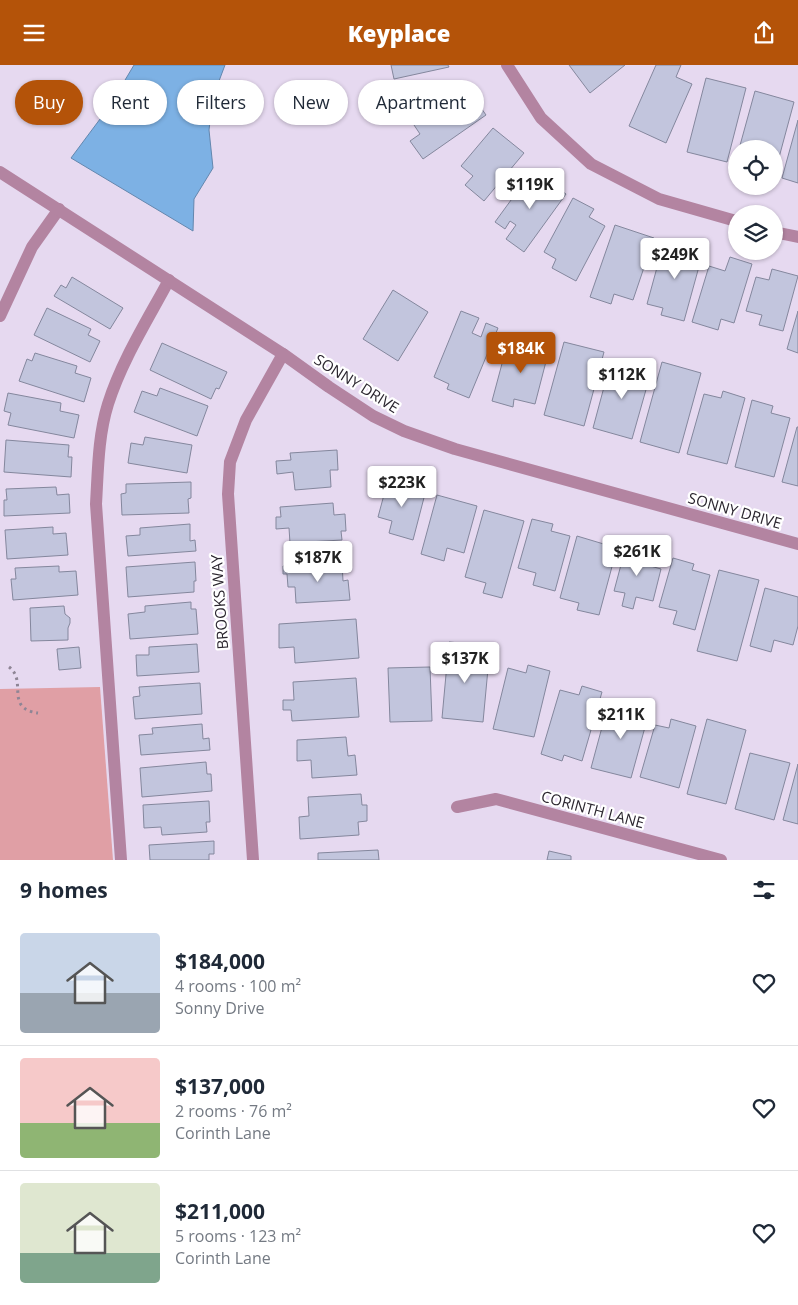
<!DOCTYPE html>
<meta charset="utf-8">
<style>
:root{--surface:#fff;--page:#f6f6f7;--text:#1f2937;--muted:#747a83;--line:#e0e1e3;--accent:#b45309}
body{margin:0;font-family:"Open Sans",sans-serif;background:var(--page);color:var(--text);height:100vh;display:flex;flex-direction:column;font-size:19px;white-space:nowrap}
*{box-sizing:border-box;margin:0}
p{font-size:16px;color:var(--muted)}
.icon{flex:none;width:28px;height:28px;fill:none;stroke:currentColor;stroke-width:2;stroke-linecap:round;stroke-linejoin:round}
.map{position:relative;height:795px;overflow:hidden}
.details{display:flex;flex-direction:column;background:var(--surface);flex:1}
.details>*{flex:none}
.guide{position:absolute;left:15px;top:15px;width:500px;height:45px;display:flex;gap:10px}
.controls{position:absolute;left:728px;top:75px;display:grid;gap:10px}
.controls a{display:grid;place-items:center;width:55px;height:55px;border-radius:50%;background:var(--surface);box-shadow:0 1px 4px #0004;font-size:25px}
.price{position:absolute;translate:-50% -42px;padding:0 11px;border-radius:5px;background:#fff;color:#222;font-size:16px;line-height:32px;filter:drop-shadow(0 1px 2px #0008)}
.price::after{content:'';position:absolute;left:50%;top:30px;width:15px;height:11px;margin-left:-8px;background:inherit;clip-path:polygon(0 0,100% 0,50% 100%)}
.price.selected{background:var(--accent);color:#fff}
ul{padding:0;list-style:none}
li{display:flex;align-items:center;gap:15px;height:125px;padding:0 20px}
li+li{border-top:1px solid var(--line)}
li span{display:grid;place-items:center;flex:none;width:140px;height:100px;border-radius:5px;color:#555}
li>.icon{margin-inline-start:auto}
span .icon{width:60px;height:60px;fill:#fffc;stroke-width:1}
li b{font-size:21px}
h2{display:flex;justify-content:space-between;align-items:center;height:60px;padding:0 20px;font-size:21px}
.pill{padding:0 18px;border-radius:22px;background:var(--surface);box-shadow:0 1px 4px #0004;font-size:18px;line-height:45px}
.pill.selected{background:var(--accent);color:#fff}
header{display:flex;justify-content:space-between;align-items:center;height:65px;padding:0 20px;background:var(--accent);color:#fff;font-size:22px;font-weight:800}
.map>svg:first-child{display:block}
.green{fill:#e09fa5}
.water{fill:#7db1e4;stroke:#6487ae}
.building{fill:#c2c5dd;stroke:#84879d}
.lines{fill:none;stroke-linecap:round;stroke-linejoin:round}
.path{stroke:#8e8595;stroke-width:3;stroke-dasharray:2.5 4;stroke-linecap:butt}
.service{stroke:#b384a1;stroke-width:12}
.minor{stroke:#b384a1;stroke-width:12}
.tertiary{stroke:#b384a1;stroke-width:12}
.labels{text-anchor:middle;dominant-baseline:central;stroke-width:4.5;stroke-linejoin:round;paint-order:stroke}
.street-label{font-size:15px;fill:#2b262f;stroke:#fff}
</style>
<header><svg class="icon" aria-label="menu" viewBox="0 0 24 24"><path d="M4 6h16M4 12h16M4 18h16"/></svg>Keyplace<svg class="icon" aria-label="share" viewBox="0 0 24 24"><path d="M12 15V3M7 8l5-5 5 5M5 13v7h14v-7"/></svg></header>
<div class="map">
<svg width="798" height="795" viewBox="0 0 798 795">
<rect width="100%" height="100%" fill="#e6d9f0"/>
<path class="green" d="M 100,622 L 113,795 L 0,795 L 0,624 Z"/>
<path class="water" d="M 134,0 L 225,0 L 213,32 L 209,65 L 213,103 L 194,134 L 193,166 L 71,93 L 109,42 Z"/>
<path class="building" d="M 391,0 L 448,0 L 449,2 L 394,14 Z
M 569,0 L 625,0 L 590,28 Z
M 656,0 L 681,0 L 676,12 L 692,19 L 666,78 L 629,61 Z
M 706,13 L 746,23 L 727,97 L 687,87 Z
M 463,17 L 486,50 L 423,94 L 410,76 L 420,69 L 410,54 Z
M 755,26 L 794,37 L 774,111 L 774,84 L 739,84 Z
M 798,55 L 798,118 L 782,113 Z
M 493,63 L 524,88 L 484,136 L 465,120 L 473,111 L 461,101 Z
M 533,105 L 566,129 L 524,187 L 506,174 L 516,160 L 510,156 L 505,164 L 495,157 Z
M 573,133 L 594,144 L 589,152 L 605,161 L 576,216 L 552,203 L 556,194 L 544,187 Z
M 615,160 L 654,173 L 633,235 L 614,229 L 611,239 L 590,232 Z
M 664,177 L 703,187 L 684,256 L 661,250 L 663,243 L 647,239 Z
M 730,192 L 752,199 L 734,258 L 721,254 L 718,265 L 692,257 L 709,201 L 725,206 Z
M 772,204 L 798,211 L 783,266 L 759,260 L 762,250 L 746,246 L 756,212 L 769,215 Z
M 72,212 L 123,243 L 110,264 L 54,231 L 61,220 L 66,223 Z
M 393,225 L 428,247 L 398,296 L 363,274 Z
M 47,243 L 91,264 L 88,270 L 100,276 L 90,297 L 34,270 Z
M 461,246 L 479,253 L 472,268 L 481,272 L 486,258 L 498,263 L 469,333 L 447,324 L 449,319 L 434,312 Z
M 798,246 L 798,288 L 787,284 Z
M 524,275 L 550,281 L 535,339 L 514,334 L 513,342 L 492,336 L 507,280 L 521,284 Z
M 564,277 L 604,287 L 584,361 L 544,350 Z
M 162,278 L 227,307 L 219,324 L 216,323 L 211,334 L 150,305 Z
M 35,288 L 77,301 L 75,308 L 91,313 L 84,337 L 19,316 L 27,294 L 32,296 Z
M 611,296 L 651,307 L 632,374 L 593,363 Z
M 662,297 L 701,308 L 679,388 L 640,377 Z
M 160,323 L 208,341 L 197,371 L 134,347 L 142,326 L 157,331 Z
M 723,326 L 745,333 L 727,399 L 687,389 L 704,329 L 721,333 Z
M 8,328 L 61,338 L 60,346 L 79,350 L 74,373 L 8,360 L 11,348 L 4,346 Z
M 752,335 L 773,341 L 771,348 L 790,353 L 774,412 L 735,402 Z
M 797,362 L 798,362 L 798,421 L 782,417 Z
M 145,372 L 192,380 L 187,408 L 128,398 L 131,378 L 143,380 Z
M 6,375 L 69,380 L 68,392 L 72,392 L 71,412 L 4,407 Z
M 337,385 L 338,405 L 330,405 L 331,422 L 295,425 L 293,407 L 277,409 L 276,396 L 291,395 L 290,388 Z
M 388,415 L 426,425 L 413,475 L 389,468 L 392,456 L 378,452 Z
M 191,417 L 191,433 L 188,434 L 189,448 L 122,450 L 121,429 L 126,428 L 126,419 Z
M 56,422 L 57,430 L 69,429 L 70,448 L 4,451 L 4,435 L 7,435 L 6,424 Z
M 437,430 L 477,441 L 464,488 L 447,483 L 444,496 L 421,489 Z
M 333,438 L 334,450 L 345,449 L 346,466 L 341,466 L 342,475 L 290,478 L 289,463 L 276,464 L 276,452 L 281,452 L 280,442 Z
M 484,445 L 524,456 L 502,533 L 483,528 L 486,518 L 465,512 Z
M 532,454 L 553,459 L 551,466 L 570,471 L 555,526 L 533,520 L 536,508 L 518,503 Z
M 190,459 L 190,476 L 195,475 L 196,486 L 128,491 L 126,471 L 140,470 L 140,463 Z
M 53,462 L 53,469 L 66,468 L 68,490 L 7,494 L 5,465 Z
M 577,471 L 617,483 L 599,550 L 577,545 L 579,538 L 560,533 Z
M 626,481 L 651,488 L 647,500 L 661,504 L 653,536 L 636,532 L 633,544 L 622,541 L 625,528 L 614,526 Z
M 673,493 L 694,499 L 692,505 L 710,510 L 695,565 L 673,559 L 677,546 L 659,542 Z
M 195,497 L 196,516 L 194,516 L 194,527 L 128,532 L 126,502 Z
M 342,498 L 343,516 L 348,515 L 350,535 L 296,538 L 295,522 L 288,522 L 287,509 L 283,509 L 283,501 Z
M 59,501 L 59,507 L 76,506 L 78,530 L 13,535 L 11,514 L 16,514 L 15,503 Z
M 719,505 L 759,515 L 737,596 L 697,586 Z
M 765,523 L 798,532 L 798,561 L 793,580 L 774,575 L 771,587 L 750,581 Z
M 191,537 L 191,544 L 196,544 L 198,569 L 130,574 L 128,549 L 145,547 L 145,541 Z
M 64,541 L 65,549 L 70,553 L 70,558 L 68,563 L 68,575 L 31,576 L 30,543 Z
M 356,554 L 359,593 L 295,598 L 294,582 L 279,583 L 279,559 Z
M 449,577 L 471,579 L 470,592 L 489,593 L 483,657 L 442,653 Z
M 197,579 L 199,607 L 137,611 L 136,590 L 149,590 L 149,582 Z
M 79,582 L 81,603 L 59,605 L 57,584 Z
M 528,600 L 550,606 L 534,672 L 493,664 L 508,603 L 526,608 Z
M 430,602 L 432,656 L 390,657 L 388,603 Z
M 356,613 L 359,652 L 292,656 L 291,645 L 283,645 L 283,635 L 294,635 L 293,617 Z
M 200,618 L 202,649 L 135,654 L 133,632 L 140,631 L 139,622 Z
M 582,621 L 602,627 L 582,696 L 564,690 L 562,696 L 541,689 L 560,625 L 579,630 Z
M 628,638 L 650,644 L 631,713 L 591,703 L 608,640 L 626,645 Z
M 671,654 L 696,661 L 679,723 L 640,712 L 655,660 L 669,663 Z
M 707,654 L 746,665 L 726,739 L 687,729 Z
M 202,659 L 203,674 L 209,673 L 210,685 L 141,690 L 139,670 L 153,669 L 152,663 Z
M 346,672 L 348,691 L 355,690 L 357,710 L 312,713 L 311,695 L 297,696 L 297,675 Z
M 750,688 L 790,698 L 774,755 L 735,744 Z
M 206,697 L 207,709 L 211,709 L 212,726 L 142,732 L 140,703 Z
M 798,699 L 798,759 L 783,755 Z
M 361,729 L 362,740 L 367,740 L 367,756 L 358,757 L 359,770 L 300,774 L 299,752 L 309,751 L 308,732 Z
M 209,736 L 210,757 L 206,757 L 207,767 L 162,770 L 161,762 L 144,763 L 143,740 Z
M 214,776 L 214,789 L 209,789 L 209,795 L 150,795 L 149,780 Z
M 378,785 L 379,795 L 318,795 L 318,788 Z
M 549,786 L 571,791 L 571,795 L 547,795 Z"/>
<g class="lines">
<path class="path" d="M 9,602 C 28,616 4,643 38,648"/>
<path class="service" d="M 121,795 L 96,439 C 98,406 98,371 108,339 C 122,295 147,256 169,215"/>
<path class="minor" d="M 507,0 L 541,53 L 591,99 L 659,134 L 736,156
M 774,167 L 798,172
M 0,251 L 32,182 L 59,144
M 457,742 L 496,734 L 721,795
M 253,795 L 228,429 L 230,397 L 246,355 L 283,289"/>
<path class="tertiary" d="M 0,107 L 283,289 L 329,322 L 373,351 L 404,366 L 455,384 L 798,479"/>
</g>
<g class="labels">
<g class="street-label">
<text transform="translate(357 318) rotate(32)">SONNY DRIVE</text>
<text transform="translate(735 445) rotate(16)">SONNY DRIVE</text>
<text transform="translate(219 537) rotate(-94)">BROOKS WAY</text>
<text transform="translate(593 744) rotate(15)">CORINTH LANE</text>
</g>
</g>
</svg>
<div class="controls">
<a><svg class="icon" aria-label="locate" viewBox="0 0 24 24"><circle cx="12" cy="12" r="6"/><path d="M12 2v4M12 18v4M2 12h4M18 12h4"/></svg></a>
<a><svg class="icon" aria-label="layers" viewBox="0 0 24 24"><path d="M12 4l9 5-9 5-9-5zM3 14l9 5 9-5"/></svg></a>
</div>
<b class="price" style="left:530px;top:145px">$119K</b>
<b class="price" style="left:675px;top:215px">$249K</b>
<b class="price selected" style="left:521px;top:309px">$184K</b>
<b class="price" style="left:622px;top:335px">$112K</b>
<b class="price" style="left:402px;top:443px">$223K</b>
<b class="price" style="left:637px;top:512px">$261K</b>
<b class="price" style="left:318px;top:518px">$187K</b>
<b class="price" style="left:465px;top:619px">$137K</b>
<b class="price" style="left:621px;top:675px">$211K</b>
<div class="guide">
<a class="pill selected">Buy</a>
<a class="pill">Rent</a>
<a class="pill">Filters</a>
<a class="pill">New</a>
<a class="pill">Apartment</a>
</div>
</div>
<section class="details">
<h2>9 homes<svg class="icon" aria-label="filters" viewBox="0 0 24 24"><path d="M4 7h16M4 17h16"/><circle cx="9" cy="7" r="2"/><circle cx="15" cy="17" r="2"/></svg></h2>
<ul>
<li><span style="background:linear-gradient(#c9d6e8 60%,#9aa5b1 0)"><svg class="icon" aria-label="home" viewBox="0 0 24 24"><path d="M3 11l9-7 9 7M6 9v11h12V9"/></svg></span><div><b>$184,000</b><p>4 rooms · 100 m²</p><p>Sonny Drive</p></div><svg class="icon" aria-label="heart" viewBox="0 0 24 24"><path d="M12 20l-8-8c-3-5 5-10 8-4 3-6 11-1 8 4z"/></svg></li>
<li><span style="background:linear-gradient(#f6c9c9 65%,#8fb573 0)"><svg class="icon" aria-label="home" viewBox="0 0 24 24"><path d="M3 11l9-7 9 7M6 9v11h12V9"/></svg></span><div><b>$137,000</b><p>2 rooms · 76 m²</p><p>Corinth Lane</p></div><svg class="icon" aria-label="heart" viewBox="0 0 24 24"><path d="M12 20l-8-8c-3-5 5-10 8-4 3-6 11-1 8 4z"/></svg></li>
<li><span style="background:linear-gradient(#dfe7d0 70%,#7fa58c 0)"><svg class="icon" aria-label="home" viewBox="0 0 24 24"><path d="M3 11l9-7 9 7M6 9v11h12V9"/></svg></span><div><b>$211,000</b><p>5 rooms · 123 m²</p><p>Corinth Lane</p></div><svg class="icon" aria-label="heart" viewBox="0 0 24 24"><path d="M12 20l-8-8c-3-5 5-10 8-4 3-6 11-1 8 4z"/></svg></li>
</ul>
</section>
